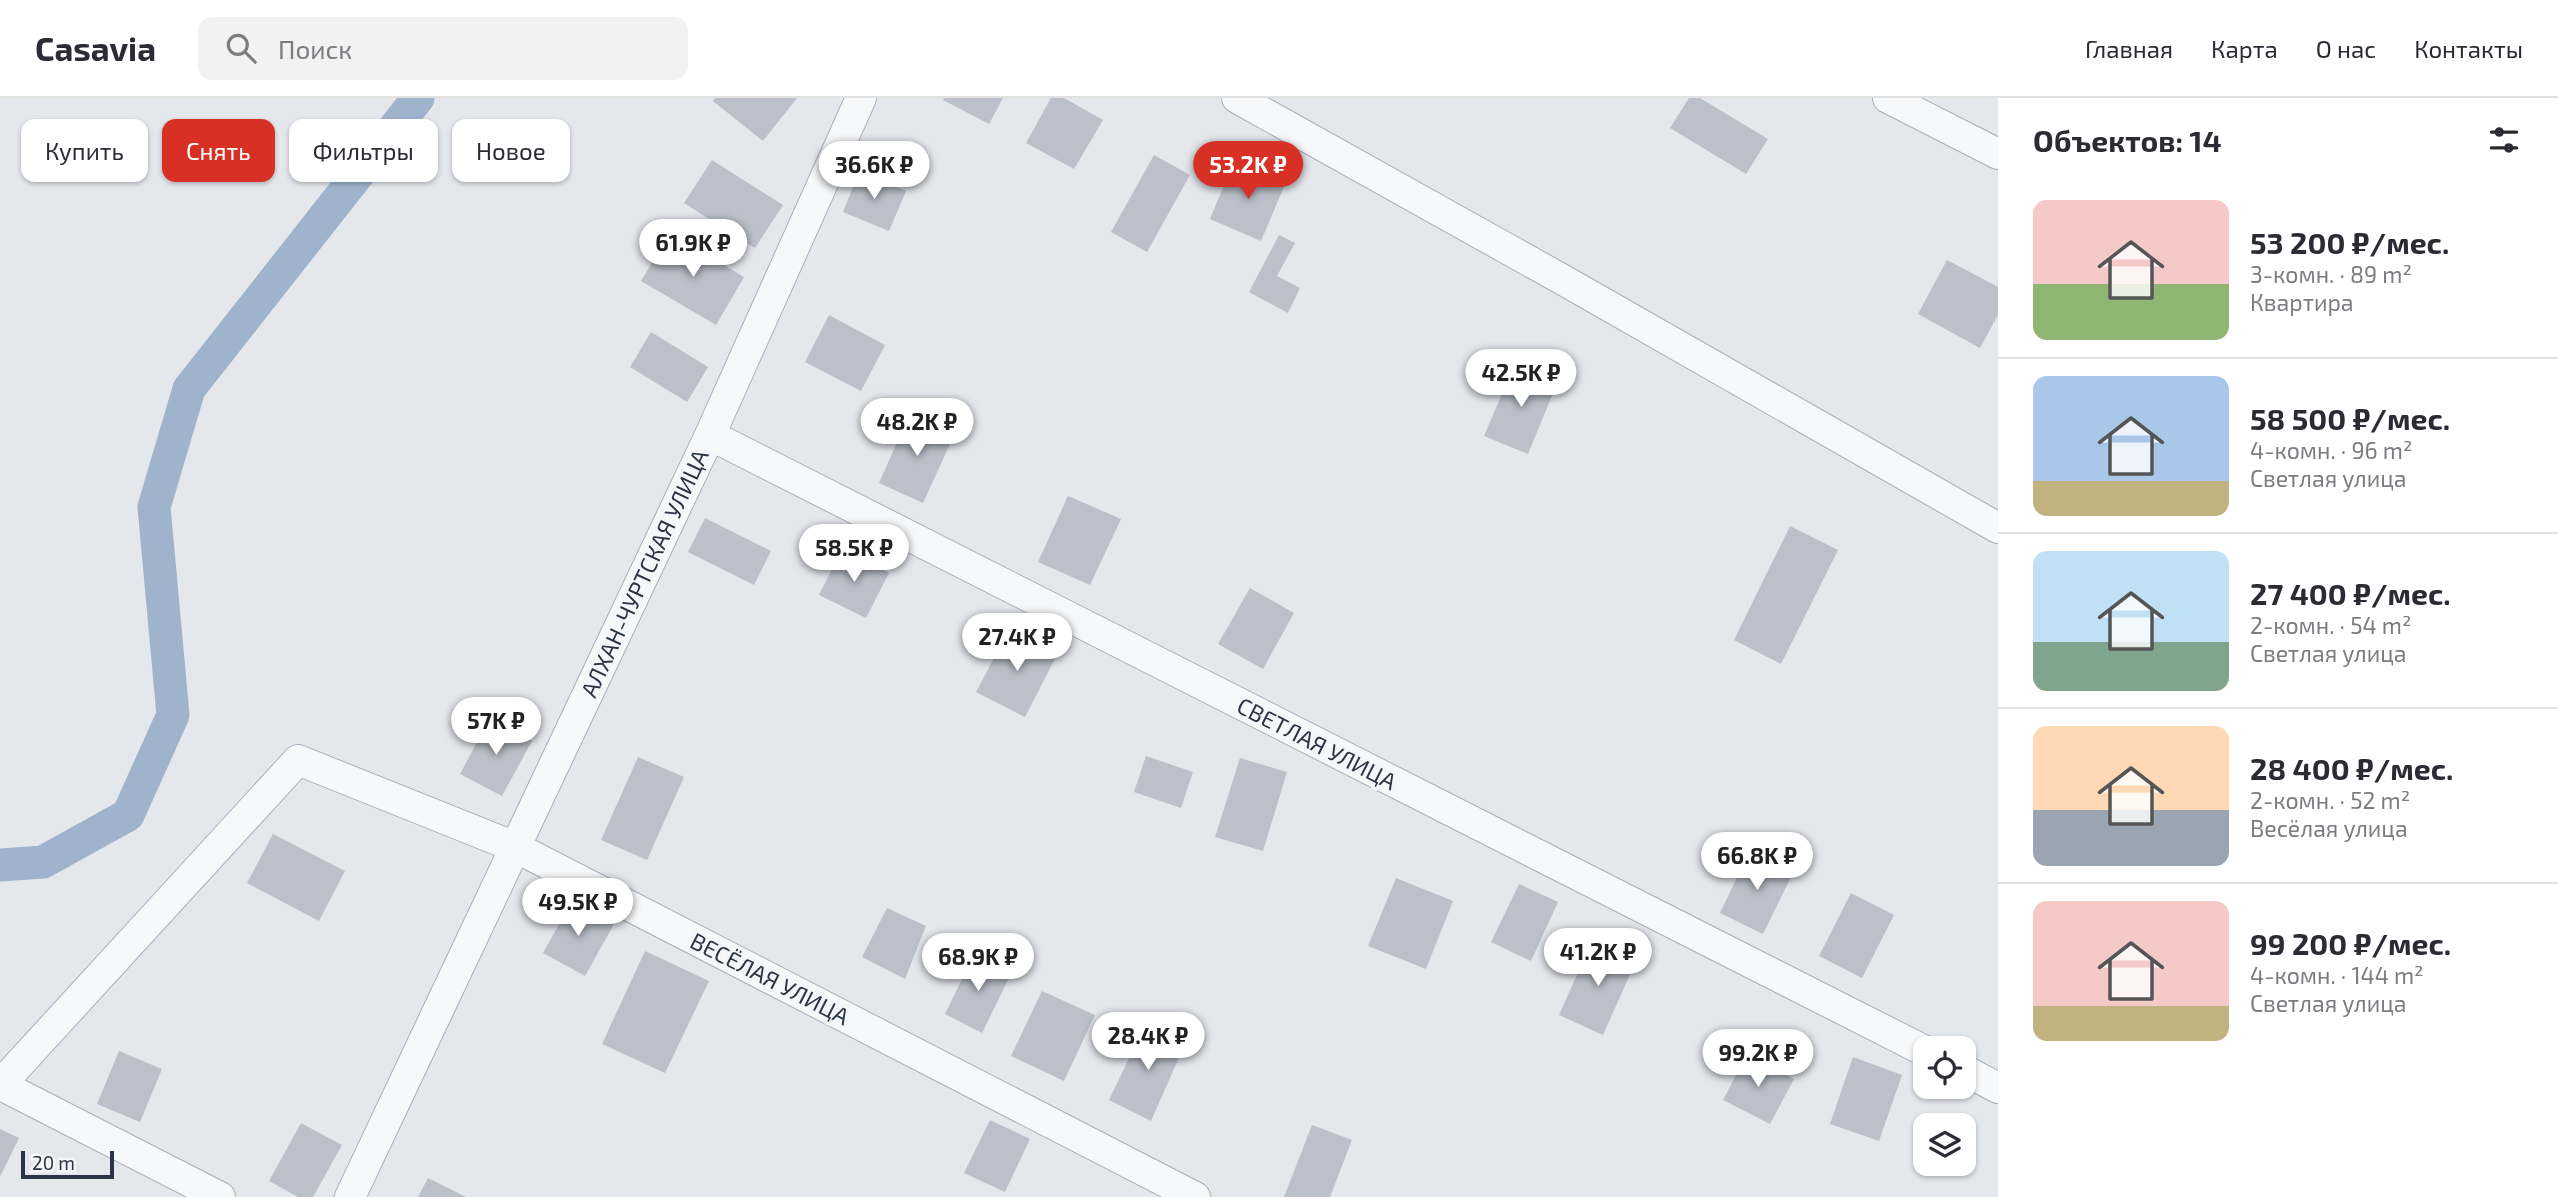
<!DOCTYPE html>
<html lang="ru">
<meta charset="utf-8">
<style>
:root{--surface:#fff;--page:#f2f2f3;--text:#2b2b33;--muted:#7c7c81;--line:#e1e1e2;--accent:#d93025}
body{margin:0;font-family:"Exo 2",sans-serif;background:var(--page);color:var(--text);height:100vh;display:flex;flex-direction:column;font-size:26px;white-space:nowrap}
*{box-sizing:border-box;margin:0}
p{font-size:23px;color:var(--muted)}
.icon{flex:none;width:38px;height:38px;fill:none;stroke:currentColor;stroke-width:2;stroke-linecap:round;stroke-linejoin:round}
.map{position:relative;flex:1;overflow:hidden}
.drawer{display:flex;flex-direction:column;background:var(--surface);width:560px}
.drawer>*{flex:none}
.banner{position:absolute;left:21px;top:21px;width:665px;height:63px;display:flex;gap:14px}
.fabs{position:absolute;left:1913px;top:938px;display:grid;gap:14px}
.fabs a{display:grid;place-items:center;width:63px;height:63px;border-radius:14px;background:var(--surface);box-shadow:0 2px 5px #0004;font-size:35px}
.scale{position:absolute;left:21px;bottom:18px;width:93px;box-sizing:border-box;padding-left:7px;border:4px solid #2b3445;border-top:0;font-size:19px;line-height:24px;white-space:nowrap;color:#2b3445;-webkit-text-stroke:5px #f4f6f9;paint-order:stroke}
.price{position:absolute;translate:-50% -60px;padding:0 16px;border-radius:24px;background:#fff;color:#222;font-size:23px;line-height:46px;filter:drop-shadow(0 2px 4px #0008)}
.price::after{content:'';position:absolute;left:50%;top:42px;width:21px;height:16px;margin-left:-10px;background:inherit;clip-path:polygon(0 0,100% 0,50% 100%)}
.price.on{background:var(--accent);color:#fff}
ul{padding:0;list-style:none}
li{display:flex;align-items:center;gap:21px;height:175px;padding:0 35px}
li+li{border-top:2px solid var(--line)}
li span{display:grid;place-items:center;flex:none;width:196px;height:140px;border-radius:14px;color:#555}
li>.icon{margin-inline-start:auto}
span .icon{width:84px;height:84px;fill:#fffc;stroke-width:1}
li b{font-size:30px}
h2{display:flex;justify-content:space-between;align-items:center;height:84px;padding:0 35px;font-size:30px}
.tag{padding:0 24px;border-radius:14px;background:var(--surface);box-shadow:0 2px 5px #0004;font-size:24px;line-height:63px}
.tag.on{background:var(--accent);color:#fff}
header{display:flex;align-items:center;gap:42px;box-sizing:border-box;height:98px;padding:0 35px;background:var(--surface);border-bottom:2px solid var(--line)}
header strong{font-size:33px}
nav{display:flex;gap:38px;margin-inline-start:auto;font-size:24px}
.search{width:490px;height:63px;background:var(--page);display:flex;align-items:center;gap:18px;box-sizing:border-box;padding:0 24px;border-radius:14px;color:var(--muted);font-size:26px}
main{display:flex;flex:1;min-height:0}
.map>svg:first-child{display:block}
.lines{fill:none;stroke-linecap:round;stroke-linejoin:round}
.canal{stroke:#9fb4cc;stroke-width:33}
.building{fill:#bbc0ca}
.street-casing{stroke:#a9aeb7;stroke-width:32}
.street{stroke:#f7f8fa;stroke-width:30}
.labels{text-anchor:middle;dominant-baseline:central;stroke-width:7;stroke-linejoin:round;paint-order:stroke}
.street-label{font-size:23px;fill:#2b3445;stroke:#f4f6f9}
</style>
<header>
<strong>Casavia</strong>
<div class="search"><svg class="icon" aria-label="search" viewBox="0 0 24 24"><circle cx="10" cy="10" r="6"/><path d="M15 15l6 6"/></svg>Поиск</div>
<nav><a>Главная</a><a>Карта</a><a>О нас</a><a>Контакты</a></nav>
</header>
<main>
<div class="map">
<svg width="1998" height="1099" viewBox="0 0 1998 1099">
<rect width="100%" height="100%" fill="#e4e7ec"/>
<g class="lines">
<path class="canal" d="M 0,767 L 43,764 L 128,717 L 173,617 L 154,409 L 189,291 L 418,0"/>
</g>
<path class="building" d="M 715,0 L 797,0 L 763,43 L 713,3 Z
M 944,0 L 1003,0 L 989,26 L 943,2 Z
M 1051,0 L 1064,0 L 1103,22 L 1074,71 L 1026,45 Z
M 1689,0 L 1700,0 L 1768,41 L 1746,76 L 1670,30 Z
M 1154,57 L 1190,77 L 1147,154 L 1111,134 Z
M 712,62 L 783,107 L 755,150 L 684,105 Z
M 1234,63 L 1286,84 L 1261,143 L 1210,121 Z
M 859,74 L 906,93 L 889,133 L 843,114 Z
M 670,135 L 744,179 L 716,227 L 641,183 Z
M 1279,137 L 1295,145 L 1277,178 L 1300,190 L 1288,215 L 1249,194 Z
M 1947,162 L 1998,189 L 1998,217 L 1980,250 L 1918,216 Z
M 829,217 L 885,247 L 861,293 L 805,264 Z
M 651,234 L 708,269 L 687,304 L 630,269 Z
M 1515,265 L 1558,283 L 1528,356 L 1484,338 Z
M 910,315 L 955,335 L 923,405 L 879,385 Z
M 1068,398 L 1121,421 L 1090,487 L 1038,464 Z
M 705,420 L 771,453 L 754,487 L 688,454 Z
M 1790,428 L 1838,452 L 1781,566 L 1734,542 Z
M 842,451 L 889,475 L 866,520 L 819,497 Z
M 1250,490 L 1294,515 L 1263,571 L 1218,546 Z
M 1010,530 L 1058,555 L 1025,619 L 976,594 Z
M 490,620 L 532,643 L 502,698 L 460,676 Z
M 1146,658 L 1193,674 L 1181,710 L 1134,694 Z
M 638,659 L 684,679 L 647,762 L 601,742 Z
M 1240,660 L 1287,674 L 1263,753 L 1215,739 Z
M 273,736 L 345,773 L 319,823 L 247,785 Z
M 1750,752 L 1794,773 L 1763,836 L 1720,815 Z
M 1396,780 L 1453,803 L 1426,871 L 1368,848 Z
M 1519,786 L 1558,804 L 1531,863 L 1491,844 Z
M 1851,795 L 1894,817 L 1862,880 L 1819,858 Z
M 572,803 L 614,826 L 585,878 L 543,855 Z
M 887,810 L 926,828 L 905,881 L 862,859 Z
M 1592,843 L 1636,863 L 1603,937 L 1559,917 Z
M 645,853 L 709,883 L 665,975 L 602,946 Z
M 975,855 L 1012,874 L 982,935 L 945,916 Z
M 1042,893 L 1095,917 L 1064,983 L 1011,958 Z
M 1147,923 L 1185,946 L 1151,1023 L 1109,1002 Z
M 119,953 L 162,971 L 140,1024 L 97,1006 Z
M 1747,956 L 1794,981 L 1770,1026 L 1723,1002 Z
M 1853,959 L 1902,977 L 1879,1043 L 1830,1026 Z
M 990,1022 L 1030,1041 L 1005,1094 L 964,1075 Z
M 301,1025 L 342,1047 L 313,1099 L 298,1099 L 269,1083 Z
M 1312,1027 L 1352,1042 L 1330,1099 L 1284,1099 Z
M 0,1031 L 19,1040 L 0,1079 Z
M 428,1080 L 466,1099 L 418,1099 Z"/>
<g class="lines">
<g class="street-casing">
<path id="street" d="M 1237,0 L 1565,183 L 1998,430
M 1888,0 L 1998,56
M 710,337 L 1925,953
M 1964,972 L 1998,990
M 0,987 L 298,662 L 515,749 L 1195,1099
M 1,987 L 220,1099
M 350,1099 L 710,337 L 861,0"/>
</g>
<use href="#street" class="street"/>
</g>
<g class="labels">
<g class="street-label">
<text transform="translate(644 475) rotate(-65)">АЛХАН-ЧУРТСКАЯ УЛИЦА</text>
<text transform="translate(1317 645) rotate(27)">СВЕТЛАЯ УЛИЦА</text>
<text transform="translate(770 880) rotate(27)">ВЕСЁЛАЯ УЛИЦА</text>
</g>
</g>
</svg>
<div class="fabs">
<a><svg class="icon" aria-label="locate" viewBox="0 0 24 24"><circle cx="12" cy="12" r="6"/><path d="M12 2v4M12 18v4M2 12h4M18 12h4"/></svg></a>
<a><svg class="icon" aria-label="layers" viewBox="0 0 24 24"><path d="M12 4l9 5-9 5-9-5zM3 14l9 5 9-5"/></svg></a>
</div>
<div class="scale">20 m</div>
<b class="price" style="left:874px;top:103px">36.6K ₽</b>
<b class="price on" style="left:1248px;top:103px">53.2K ₽</b>
<b class="price" style="left:693px;top:181px">61.9K ₽</b>
<b class="price" style="left:1521px;top:311px">42.5K ₽</b>
<b class="price" style="left:917px;top:360px">48.2K ₽</b>
<b class="price" style="left:854px;top:486px">58.5K ₽</b>
<b class="price" style="left:1017px;top:575px">27.4K ₽</b>
<b class="price" style="left:496px;top:659px">57K ₽</b>
<b class="price" style="left:1757px;top:794px">66.8K ₽</b>
<b class="price" style="left:578px;top:840px">49.5K ₽</b>
<b class="price" style="left:1598px;top:890px">41.2K ₽</b>
<b class="price" style="left:978px;top:895px">68.9K ₽</b>
<b class="price" style="left:1148px;top:974px">28.4K ₽</b>
<b class="price" style="left:1758px;top:991px">99.2K ₽</b>
<div class="banner">
<a class="tag">Купить</a>
<a class="tag on">Снять</a>
<a class="tag">Фильтры</a>
<a class="tag">Новое</a>
</div>
</div>
<section class="drawer">
<h2>Объектов: 14<svg class="icon" aria-label="filters" viewBox="0 0 24 24"><path d="M4 7h16M4 17h16"/><circle cx="9" cy="7" r="2"/><circle cx="15" cy="17" r="2"/></svg></h2>
<ul>
<li><span style="background:linear-gradient(#f6c9c9 60%,#8fb573 0)"><svg class="icon" aria-label="home" viewBox="0 0 24 24"><path d="M3 11l9-7 9 7M6 9v11h12V9"/></svg></span><div><b>53 200 ₽/мес.</b><p>3-комн. · 89 m²</p><p>Квартира</p></div></li>
<li><span style="background:linear-gradient(#a9c7e8 75%,#c2b280 0)"><svg class="icon" aria-label="home" viewBox="0 0 24 24"><path d="M3 11l9-7 9 7M6 9v11h12V9"/></svg></span><div><b>58 500 ₽/мес.</b><p>4-комн. · 96 m²</p><p>Светлая улица</p></div></li>
<li><span style="background:linear-gradient(#bfe0f5 65%,#7fa58c 0)"><svg class="icon" aria-label="home" viewBox="0 0 24 24"><path d="M3 11l9-7 9 7M6 9v11h12V9"/></svg></span><div><b>27 400 ₽/мес.</b><p>2-комн. · 54 m²</p><p>Светлая улица</p></div></li>
<li><span style="background:linear-gradient(#ffd9b3 60%,#9aa5b1 0)"><svg class="icon" aria-label="home" viewBox="0 0 24 24"><path d="M3 11l9-7 9 7M6 9v11h12V9"/></svg></span><div><b>28 400 ₽/мес.</b><p>2-комн. · 52 m²</p><p>Весёлая улица</p></div></li>
<li><span style="background:linear-gradient(#f6c9c9 75%,#c2b280 0)"><svg class="icon" aria-label="home" viewBox="0 0 24 24"><path d="M3 11l9-7 9 7M6 9v11h12V9"/></svg></span><div><b>99 200 ₽/мес.</b><p>4-комн. · 144 m²</p><p>Светлая улица</p></div></li>
</ul>
</section>
</main>
